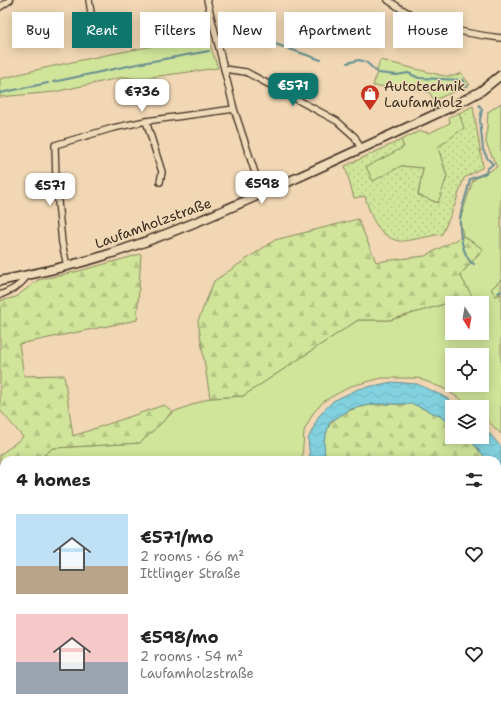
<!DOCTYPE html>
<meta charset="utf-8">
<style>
:root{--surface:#fff;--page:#f6f6f6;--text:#222;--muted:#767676;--accent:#0f766e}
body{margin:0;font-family:"Shantell Sans",sans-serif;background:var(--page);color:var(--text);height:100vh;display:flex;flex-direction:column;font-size:15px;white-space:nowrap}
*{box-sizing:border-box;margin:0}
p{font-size:13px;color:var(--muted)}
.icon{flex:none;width:22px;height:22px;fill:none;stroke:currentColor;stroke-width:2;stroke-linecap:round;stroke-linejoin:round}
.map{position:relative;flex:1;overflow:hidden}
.side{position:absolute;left:0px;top:456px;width:501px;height:256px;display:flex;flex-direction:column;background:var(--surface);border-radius:12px 12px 0 0;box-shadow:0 2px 10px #0003}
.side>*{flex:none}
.hud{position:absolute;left:12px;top:12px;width:477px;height:36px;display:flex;gap:8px}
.needle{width:26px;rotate:169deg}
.tools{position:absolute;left:445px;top:296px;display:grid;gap:8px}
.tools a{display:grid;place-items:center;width:44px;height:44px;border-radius:0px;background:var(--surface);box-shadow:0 2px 10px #0003;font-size:20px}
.price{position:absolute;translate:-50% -34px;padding:0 9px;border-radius:8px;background:#fff;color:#222;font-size:13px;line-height:26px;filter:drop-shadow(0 1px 2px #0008)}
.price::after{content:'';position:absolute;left:50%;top:24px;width:12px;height:9px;margin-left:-6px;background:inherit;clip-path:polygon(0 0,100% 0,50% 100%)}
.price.active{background:var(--accent);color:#fff}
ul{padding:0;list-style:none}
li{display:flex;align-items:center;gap:12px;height:100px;padding:0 16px}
li span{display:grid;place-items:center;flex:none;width:112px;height:80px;border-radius:0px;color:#555}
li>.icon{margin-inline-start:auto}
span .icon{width:48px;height:48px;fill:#fffc;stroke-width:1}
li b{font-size:17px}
h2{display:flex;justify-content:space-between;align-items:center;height:48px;padding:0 16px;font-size:17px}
.chip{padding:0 14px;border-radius:0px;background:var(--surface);box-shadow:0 2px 10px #0003;font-size:14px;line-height:36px}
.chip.active{background:var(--accent);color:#fff}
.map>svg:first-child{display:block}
.green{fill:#d0e59a;stroke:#86885c;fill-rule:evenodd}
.forest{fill:url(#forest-firs);stroke:#86885c}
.park{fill:url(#park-dots);stroke:#86885c}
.water{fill:url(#water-waves);stroke:#668e92}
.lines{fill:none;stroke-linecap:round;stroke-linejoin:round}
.stream{stroke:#668e92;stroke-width:2}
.minor-casing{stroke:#3b2a1e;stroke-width:8}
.secondary-casing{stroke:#3b2a1e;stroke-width:11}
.minor{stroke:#f0dbb9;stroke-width:5.5}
.secondary{stroke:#f0dbb9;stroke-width:8}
.labels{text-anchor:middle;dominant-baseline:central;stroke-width:3;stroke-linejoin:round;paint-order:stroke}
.poi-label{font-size:14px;fill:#3b2a1e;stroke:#f0dbb9;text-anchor:start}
.street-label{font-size:14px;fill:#3b2a1e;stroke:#f0dbb9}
</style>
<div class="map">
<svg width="501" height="712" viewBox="0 0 501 712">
<defs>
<pattern id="forest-firs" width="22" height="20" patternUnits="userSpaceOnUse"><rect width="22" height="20" fill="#d0e59a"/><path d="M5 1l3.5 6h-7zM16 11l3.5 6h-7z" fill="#b4c584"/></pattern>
<pattern id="park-dots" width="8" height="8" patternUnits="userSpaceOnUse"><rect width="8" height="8" fill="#d0e59a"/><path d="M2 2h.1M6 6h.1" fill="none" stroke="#b4c584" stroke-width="1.8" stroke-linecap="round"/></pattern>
<pattern id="water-waves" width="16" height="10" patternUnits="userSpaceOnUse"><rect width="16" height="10" fill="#82d1df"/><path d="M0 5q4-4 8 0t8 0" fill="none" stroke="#71b4bf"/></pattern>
</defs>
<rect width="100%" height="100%" fill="#f1d7b4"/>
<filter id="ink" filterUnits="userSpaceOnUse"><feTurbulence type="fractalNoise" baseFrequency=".025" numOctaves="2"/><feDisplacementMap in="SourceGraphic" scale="8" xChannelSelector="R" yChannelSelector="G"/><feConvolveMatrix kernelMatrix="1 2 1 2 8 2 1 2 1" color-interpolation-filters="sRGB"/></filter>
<g filter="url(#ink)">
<path class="green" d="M 207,36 L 218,68 L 137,79 L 124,77 L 54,92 L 0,97 L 0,79 C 68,61 138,49 207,36 Z
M 380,60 L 444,76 L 454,76 L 461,73 L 470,85 L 434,100 L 429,92 L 404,87 L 373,86 Z
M 501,103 L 501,280 L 491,289 L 496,296 L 501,294 L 501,434 L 482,415 L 482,407 L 472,407 L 445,389 L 418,378 L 382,378 L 351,386 L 324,401 L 313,413 L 304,431 L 302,460 L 38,460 L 53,448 L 140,443 L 173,412 L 210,398 L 243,396 L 358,320 L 390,320 L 471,296 L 460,275 L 483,249 L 463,236 L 460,220 L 473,180 L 497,167 L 486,143 L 488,112 ZM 452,303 L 482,303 L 482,333 L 452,333 ZM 452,355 L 482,355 L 482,385 L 452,385 Z
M 459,113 L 465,128 L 438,147 L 447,176 L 439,203 L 418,196 L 423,168 L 401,166 L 373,182 L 366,167 L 403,147 L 401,140 L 420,131 L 429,133 L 450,123 L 449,117 Z
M 4,488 L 4,548 L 0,546 L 0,491 Z"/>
<path class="forest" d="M 358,219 L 376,262 L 425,256 L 463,236 L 483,249 L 460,275 L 472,296 L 390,320 L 358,320 L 243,396 L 210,398 L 198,321 L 214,281 L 275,240 Z
M 141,254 L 137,320 L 19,344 L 24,376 L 64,375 L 73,436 L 164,405 L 173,412 L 140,443 L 53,448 L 38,460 L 4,460 L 4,488 L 0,491 L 0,455 L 23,437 L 0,410 L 0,301 L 16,297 L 38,280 L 79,271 Z
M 501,280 L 501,294 L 496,296 L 491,289 Z
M 375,404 L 413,404 L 440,416 L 452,425 L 452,437 L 468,437 L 487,460 L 325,460 C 325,454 323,447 324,441 C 327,414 353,408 375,404 Z
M 497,465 L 501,467 L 501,500 L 497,500 Z
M 501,532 L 501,561 L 497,550 L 497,535 Z
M 501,577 L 501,712 L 329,712 L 330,708 L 497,708 L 497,580 Z
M 0,588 L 4,590 L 4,708 L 96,708 L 98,712 L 0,712 Z"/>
<path class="park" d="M 473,106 L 483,167 L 464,178 L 453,210 L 442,234 C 434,235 405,242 399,241 C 377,236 370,215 365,196 L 354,198 L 345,166 L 401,140 L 404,147 L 366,167 L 373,181 L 401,166 L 423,168 L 418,195 L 438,203 L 447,176 L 438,147 L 464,128 L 459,113 Z"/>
<path class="water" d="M 392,382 L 417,384 L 443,396 L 461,407 L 452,407 L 452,425 L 440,416 L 413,404 L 375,404 L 351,409 L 330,422 L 324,441 L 325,460 L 310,460 L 308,439 L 319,416 L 333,401 L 358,389 Z
M 482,425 L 501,447 L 501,467 L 497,465 L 497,460 L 487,460 L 468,437 L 482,437 Z
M 0,558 L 4,560 L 4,578 L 0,576 Z"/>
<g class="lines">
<path class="stream" d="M 261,39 L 321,60
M 347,63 L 359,60 L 366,62 L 378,73 L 397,75 L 408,73 L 419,78 L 463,80 L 467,86
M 53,82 L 142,63 L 209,51
M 0,93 L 48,83
M 474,264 C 472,263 469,261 468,258 C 461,248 458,224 461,212 C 464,201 468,190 470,179 L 486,173 L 487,169 L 493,164 L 488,159 L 483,150 L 480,120 L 482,109 L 479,105
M 498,293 L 501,291"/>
<g class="minor-casing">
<path id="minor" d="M 89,0 L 92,19 L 92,39
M 207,0 L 234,109 L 262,194
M 388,0 C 421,25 460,33 501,38
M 0,7 L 10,0
M 224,69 L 246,72 L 337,121 L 355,137 L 361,149
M 146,121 L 162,172 L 160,182
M 67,266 L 62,243 L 56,181 L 55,145 L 113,128 L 146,121 L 234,109
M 0,295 C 12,290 19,287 27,276"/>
</g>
<g class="secondary-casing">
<path id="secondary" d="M 0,281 C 33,274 67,267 100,257 C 165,237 228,209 290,181 C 345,156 400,131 455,105 L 481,91 L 501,75"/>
</g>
<use href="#minor" class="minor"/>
<use href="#secondary" class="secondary"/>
</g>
</g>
<defs>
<g id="shop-pin" transform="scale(1)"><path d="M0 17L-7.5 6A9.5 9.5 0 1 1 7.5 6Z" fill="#c8321e" stroke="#f0dbb9"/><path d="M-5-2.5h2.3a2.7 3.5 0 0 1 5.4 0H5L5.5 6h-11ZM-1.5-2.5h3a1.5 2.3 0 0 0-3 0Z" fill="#fff"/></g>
</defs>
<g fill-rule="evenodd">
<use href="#shop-pin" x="370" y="94"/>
</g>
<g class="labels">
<g class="poi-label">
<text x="384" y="86">Autotechnik<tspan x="384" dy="16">Laufamholz</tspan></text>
</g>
<g class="street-label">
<text transform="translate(153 223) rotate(-20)">Laufamholzstraße</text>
</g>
</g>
</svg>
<div class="tools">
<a><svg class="needle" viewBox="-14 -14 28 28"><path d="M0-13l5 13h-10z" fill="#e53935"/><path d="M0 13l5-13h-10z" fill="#767676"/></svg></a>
<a><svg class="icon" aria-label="locate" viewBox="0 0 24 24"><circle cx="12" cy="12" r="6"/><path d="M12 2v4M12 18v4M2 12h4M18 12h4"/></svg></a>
<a><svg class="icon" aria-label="layers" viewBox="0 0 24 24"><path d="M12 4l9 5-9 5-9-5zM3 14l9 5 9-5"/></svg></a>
</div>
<b class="price active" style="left:293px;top:107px">€571</b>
<b class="price" style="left:142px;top:113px">€736</b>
<b class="price" style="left:262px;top:205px">€598</b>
<b class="price" style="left:50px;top:207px">€571</b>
<div class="hud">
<a class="chip">Buy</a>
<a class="chip active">Rent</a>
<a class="chip">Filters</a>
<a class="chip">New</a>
<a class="chip">Apartment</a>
<a class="chip">House</a>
</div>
<section class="side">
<h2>4 homes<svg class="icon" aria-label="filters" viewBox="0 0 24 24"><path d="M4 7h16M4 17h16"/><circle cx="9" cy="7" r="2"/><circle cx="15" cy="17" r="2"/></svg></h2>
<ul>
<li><span style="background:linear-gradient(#bfe0f5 65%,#b9a48a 0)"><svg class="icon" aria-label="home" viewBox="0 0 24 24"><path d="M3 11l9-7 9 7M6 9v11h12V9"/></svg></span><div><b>€571/mo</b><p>2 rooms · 66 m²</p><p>Ittlinger Straße</p></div><svg class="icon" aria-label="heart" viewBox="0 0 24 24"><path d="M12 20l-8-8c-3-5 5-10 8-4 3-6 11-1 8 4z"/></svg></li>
<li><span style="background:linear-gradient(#f6c9c9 60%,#9aa5b1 0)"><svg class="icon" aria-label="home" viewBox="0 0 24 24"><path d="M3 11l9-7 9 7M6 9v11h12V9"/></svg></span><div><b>€598/mo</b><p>2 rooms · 54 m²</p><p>Laufamholzstraße</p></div><svg class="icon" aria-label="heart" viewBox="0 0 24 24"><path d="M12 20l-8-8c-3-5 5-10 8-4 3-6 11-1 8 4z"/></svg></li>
</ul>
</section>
</div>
